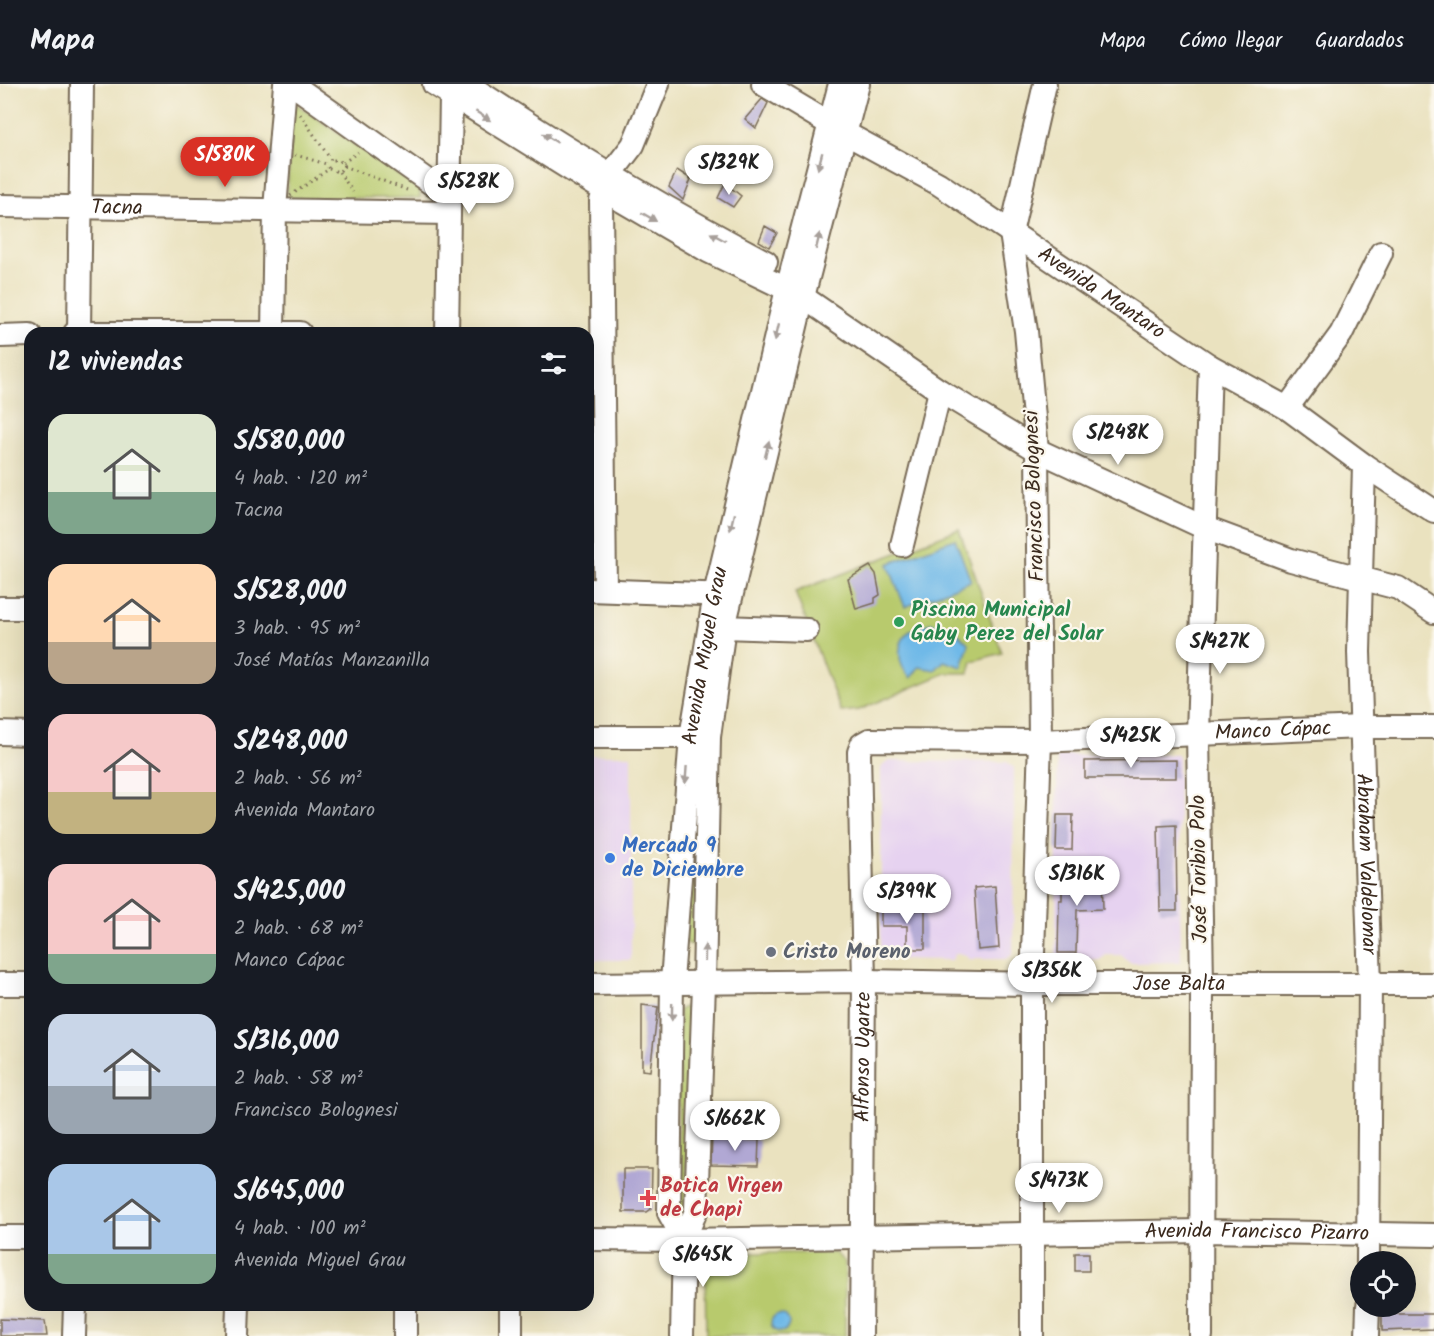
<!DOCTYPE html>
<html lang="es">
<meta charset="utf-8">
<style>
:root{--surface:#171b24;--page:#242831;--text:#f1f3f6;--muted:#9ea1a6;--line:#363941;--accent:#d93025}
body{margin:0;font-family:Kalam,sans-serif;background:var(--page);color:var(--text);height:100vh;display:flex;flex-direction:column;font-size:22px;white-space:nowrap}
*{box-sizing:border-box;margin:0}
p{font-size:20px;color:var(--muted)}
.icon{flex:none;width:33px;height:33px;fill:none;stroke:currentColor;stroke-width:2;stroke-linecap:round;stroke-linejoin:round}
.map{position:relative;flex:1;overflow:hidden}
.drawer{position:absolute;left:24px;top:243px;width:570px;height:984px;display:flex;flex-direction:column;background:var(--surface);border-radius:18px;box-shadow:0 6px 24px #0002}
.drawer>*{flex:none}
.fabs{position:absolute;left:1350px;top:1167px;display:grid;gap:12px}
.fabs a{display:grid;place-items:center;width:66px;height:66px;border-radius:50%;background:var(--surface);box-shadow:0 6px 24px #0002;font-size:30px}
.price{position:absolute;translate:-50% -51px;padding:0 14px;border-radius:21px;background:#fff;color:#222;font-size:20px;line-height:39px;filter:drop-shadow(0 2px 3px #0008)}
.price::after{content:'';position:absolute;left:50%;top:36px;width:18px;height:14px;margin-left:-9px;background:inherit;clip-path:polygon(0 0,100% 0,50% 100%)}
.price.selected{background:var(--accent);color:#fff}
ul{padding:0;list-style:none}
li{display:flex;align-items:center;gap:18px;height:150px;padding:0 24px}
li span{display:grid;place-items:center;flex:none;width:168px;height:120px;border-radius:18px;color:#555}
li>.icon{margin-inline-start:auto}
span .icon{width:72px;height:72px;fill:#fffc;stroke-width:1}
li b{font-size:26px}
h2{display:flex;justify-content:space-between;align-items:center;height:72px;padding:0 24px;font-size:26px}
header{display:flex;align-items:center;gap:36px;box-sizing:border-box;height:84px;padding:0 30px;background:var(--surface);border-bottom:2px solid var(--line)}
header strong{font-size:28px}
nav{display:flex;gap:33px;margin-inline-start:auto;font-size:21px}
.map>svg:first-child{display:block}
.built{fill:#e6d2f0}
.green{fill:#b8ca6d;stroke:#7a7a46;stroke-width:1.5}
.water{fill:#6fb9e8;stroke:#557283;stroke-width:1.5}
.building{fill:#b1a8d4}
.lines{fill:none;stroke-linecap:round;stroke-linejoin:round}
.minor-casing{stroke:#786a56;stroke-width:26}
.path{stroke:#786a56;stroke-width:3;stroke-dasharray:1.5 4.5;stroke-linecap:butt}
.minor{stroke:#fff;stroke-width:22}
.oneway{fill:#a79f9a}
.leisure-dot{fill:#2e9e5b;stroke:#fbf7ec;stroke-width:2}
.shop-dot{fill:#3f7fe0;stroke:#fbf7ec;stroke-width:2}
.worship-dot{fill:#6b7280;stroke:#fbf7ec;stroke-width:2}
.health-dot{fill:#e0444e;stroke:#fbf7ec;stroke-width:2}
.labels{text-anchor:middle;dominant-baseline:central;stroke-width:4.5;stroke-linejoin:round;paint-order:stroke}
.street-label{font-size:21px;fill:#3b2a1e;stroke:#fbf7ec}
.leisure-label{font-size:21px;font-weight:bold;fill:#27864d;stroke:#fbf7ec;text-anchor:start}
.shop-label{font-size:21px;font-weight:bold;fill:#366cbe;stroke:#fbf7ec;text-anchor:start}
.worship-label{font-size:21px;font-weight:bold;fill:#5b616d;stroke:#fbf7ec;text-anchor:start}
.health-label{font-size:21px;font-weight:bold;fill:#be3a42;stroke:#fbf7ec;text-anchor:start}
</style>
<header>
<strong>Mapa</strong>
<nav><a>Mapa</a><a>Cómo llegar</a><a>Guardados</a></nav>
</header>
<div class="map">
<svg width="1434" height="1252" viewBox="0 0 1434 1252">
<rect width="100%" height="100%" fill="#fbf7ec"/>
<filter id="ink" filterUnits="userSpaceOnUse"><feTurbulence type="fractalNoise" baseFrequency=".0167" numOctaves="2"/><feDisplacementMap in="SourceGraphic" scale="12" xChannelSelector="R" yChannelSelector="G"/><feConvolveMatrix kernelMatrix="1 2 1 2 8 2 1 2 1" color-interpolation-filters="sRGB"/></filter>
<filter id="wash" filterUnits="userSpaceOnUse"><feTurbulence type="fractalNoise" baseFrequency=".008" numOctaves="4" result="noise"/><feDisplacementMap in="SourceGraphic" scale="24" xChannelSelector="R" yChannelSelector="G"/><feGaussianBlur stdDeviation="1.35" result="paint"/><feColorMatrix in="noise" values="0 0 0 0 0 0 0 0 0 0 0 0 0 0 0 0 0 1.4 0 .05"/><feComposite in="paint" operator="in"/></filter>
<g filter="url(#wash)">
<rect width="100%" height="100%" fill="#eae2bf"/>
<path class="built" d="M 588,671 L 631,671 L 631,876 L 588,876 Z
M 1057,671 L 1178,671 L 1181,878 L 1130,879 L 1121,871 L 1106,871 L 1100,876 L 1056,875 Z
M 887,677 L 1007,678 L 1014,684 L 1013,870 L 1006,875 L 969,875 L 964,870 L 955,870 L 951,876 L 885,875 L 881,871 L 881,684 Z"/>
<path class="green" d="M 292,17 L 420,106 L 420,114 L 287,114 Z
M 959,445 L 1002,569 L 972,577 L 969,589 L 946,589 L 859,626 L 841,628 L 795,508 Z
M 696,683 L 698,856 L 693,860 L 688,860 L 682,853 Z
M 684,923 L 690,923 L 695,925 L 685,1133 L 678,1129 L 679,926 Z
M 714,1169 L 835,1169 L 845,1178 L 845,1252 L 706,1252 L 705,1180 Z"/>
<path class="water" d="M 955,455 L 971,497 L 905,523 L 888,480 Z
M 932,539 L 953,545 L 969,560 L 962,583 L 944,577 L 935,586 L 919,583 L 911,594 C 896,581 895,556 913,545 C 919,542 926,541 932,539 Z
M771 1239a9 9 0 1 1 18 0a9 9 0 1 1-18 0Z"/>
<g id="blocks">
<path class="building" d="M 762,15 L 768,19 L 756,44 L 745,35 Z
M 677,86 L 691,95 L 683,116 L 669,103 Z
M 725,99 L 741,112 L 733,123 L 718,114 Z
M 765,142 L 777,149 L 769,163 L 759,157 Z
M 870,482 L 876,490 L 880,511 L 875,514 L 875,519 L 856,525 L 848,495 Z
M 1176,676 L 1176,694 L 1085,694 L 1085,677 Z
M 1057,731 L 1073,731 L 1072,766 L 1056,766 Z
M 1176,741 L 1177,827 L 1160,827 L 1158,742 Z
M 1086,790 L 1102,790 L 1103,825 L 1077,826 L 1076,869 L 1058,869 L 1059,816 L 1062,816 L 1062,793 L 1086,793 Z
M 995,802 L 999,864 L 978,866 L 974,804 Z
M 881,823 L 895,823 L 895,826 L 925,826 L 925,865 L 907,865 L 907,842 L 881,842 Z
M 642,921 L 658,923 L 650,987 L 642,986 Z
M 712,1054 L 759,1056 L 758,1082 L 711,1081 Z
M 623,1085 L 652,1085 L 651,1125 L 647,1128 L 623,1128 Z
M 1075,1169 L 1089,1169 L 1089,1187 L 1075,1187 Z
M 1382,1230 L 1434,1230 L 1434,1245 L 1382,1247 Z
M 0,1235 L 45,1237 L 47,1252 L 0,1252 Z"/>
</g>
</g>
<g filter="url(#ink)">
<use href="#blocks" fill-opacity="0" stroke="#786a56" stroke-width="1.5"/>
<g class="lines">
<g class="minor-casing">
<g id="minor">
<path d="M 292,0 L 449,112"/>
<path d="M 434,0 L 605,107 L 708,167 L 803,213 L 940,307 L 1037,366 L 1205,444 L 1291,476 L 1398,504 L 1434,528"/>
<path d="M 467,0 C 564,64 663,124 766,178"/>
<path id="s1" d="M 763,0 L 845,49 L 939,100 L 1210,282 L 1287,324 L 1364,381 L 1434,427"/>
<path id="s2" d="M 0,122 L 449,129"/>
<path d="M 273,248 L 275,125 L 285,0"/>
<path d="M 75,249 L 300,249"/>
<path d="M 79,249 L 82,0"/>
<path d="M 447,249 L 451,12"/>
<path d="M 0,252 L 30,251"/>
<path d="M 1287,324 L 1341,250 L 1381,169"/>
<path id="s3" d="M 1364,381 L 1359,568 L 1370,900 L 1368,1178"/>
<path d="M 902,461 L 940,307"/>
<path d="M 588,506 L 730,511"/>
<path d="M 605,506 L 601,117 L 610,91 L 633,61 L 658,0"/>
<path d="M 0,524 L 30,524"/>
<path d="M 724,543 L 807,546"/>
<path d="M 0,649 L 30,650"/>
<path d="M 588,653 L 705,653"/>
<path d="M 0,900 L 30,900"/>
<path id="s4" d="M 588,900 L 864,897 L 1032,900 L 1434,900"/>
<path d="M 0,1153 L 30,1153"/>
<path id="s5" d="M 588,1155 L 684,1156 L 1201,1147 L 1434,1151"/>
<path id="s6" d="M 684,1156 L 669,1129 L 672,897 L 691,653 L 715,510 L 787,205 L 840,0"/>
<path d="M 511,1221 L 511,1252"/>
<path d="M 74,1252 L 75,1221"/>
<path d="M 237,1252 L 238,1221"/>
<path d="M 405,1252 L 405,1221"/>
<path d="M 682,1252 L 684,1156 L 696,1127 L 704,900 L 709,653 L 724,543 L 803,213 L 858,0"/>
<path id="s7" d="M 861,1252 L 864,897 L 859,668 L 862,660 L 869,656 L 1040,657 L 1361,643 L 1434,643"/>
<path d="M 1032,1252 L 1032,900 L 1040,657 L 1037,366 L 1026,247 L 1011,149 L 1045,0"/>
<path d="M 1201,1252 L 1202,899 L 1198,649 L 1210,282"/>
<path d="M 1367,1252 L 1368,1222"/>
</g>
</g>
<path class="path" d="M 300,30 L 331,76
M 289,69 L 326,80 L 329,85 L 287,114 Z
M 343,79 L 358,68
M 344,82 L 407,106
M 329,85 L 339,88 L 344,82 L 343,79 L 336,76 L 331,76
M 339,88 L 353,108"/>
<use href="#minor" class="minor"/>
</g>
<defs><path id="oneway-solid" d="M-6-.8H1V-3.2L6.5 0L1 3.2V.8H-6Z" transform="scale(1.5)"/></defs>
<g class="oneway">
<use href="#oneway-solid" transform="translate(483 32) rotate(32)"/>
<use href="#oneway-solid" transform="translate(550 54) rotate(-148)"/>
<use href="#oneway-solid" transform="translate(820 77) rotate(105)"/>
<use href="#oneway-solid" transform="translate(649 133) rotate(30)"/>
<use href="#oneway-solid" transform="translate(718 153) rotate(-152)"/>
<use href="#oneway-solid" transform="translate(818 157) rotate(-76)"/>
<use href="#oneway-solid" transform="translate(777 248) rotate(103)"/>
<use href="#oneway-solid" transform="translate(767 365) rotate(-76)"/>
<use href="#oneway-solid" transform="translate(732 438) rotate(103)"/>
<use href="#oneway-solid" transform="translate(686 691) rotate(94)"/>
<use href="#oneway-solid" transform="translate(705 869) rotate(-89)"/>
<use href="#oneway-solid" transform="translate(672 928) rotate(91)"/>
</g>
</g>
<circle class="leisure-dot" cx="899" cy="538" r="6"/>
<circle class="shop-dot" cx="610" cy="774" r="6"/>
<circle class="worship-dot" cx="771" cy="868" r="6"/>
<path class="health-dot" d="M645 1105h6v6h6v6h-6v6h-6v-6h-6v-6h6z"/>
<g class="labels">
<g class="street-label">
<text stroke="none"><textPath href="#s2" startOffset="117">Tacna</textPath></text>
<text stroke="none"><textPath href="#s1" startOffset="398">Avenida Mantaro</textPath></text>
<text transform="translate(1035 412) rotate(-92)">Francisco Bolognesi</text>
<text stroke="none"><textPath href="#s6" startOffset="590">Avenida Miguel Grau</textPath></text>
<text stroke="none"><textPath href="#s7" startOffset="1005">Manco Cápac</textPath></text>
<text stroke="none"><textPath href="#s3" startOffset="399">Abraham Valdelomar</textPath></text>
<text transform="translate(1200 785) rotate(-91)">José Toribio Polo</text>
<text stroke="none"><textPath href="#s4" startOffset="591">Jose Balta</textPath></text>
<text stroke="none"><textPath href="#s7" startOffset="279">Alfonso Ugarte</textPath></text>
<text stroke="none"><textPath href="#s5" startOffset="669">Avenida Francisco Pizarro</textPath></text>
</g>
<g class="leisure-label">
<text x="911" y="526">Piscina Municipal<tspan x="911" dy="24">Gaby Perez del Solar</tspan></text>
</g>
<g class="shop-label">
<text x="622" y="762">Mercado 9<tspan x="622" dy="24">de Diciembre</tspan></text>
</g>
<g class="worship-label">
<text x="783" y="868">Cristo Moreno</text>
</g>
<g class="health-label">
<text x="660" y="1102">Botica Virgen<tspan x="660" dy="24">de Chapi</tspan></text>
</g>
</g>
</svg>
<div class="fabs">
<a><svg class="icon" aria-label="locate" viewBox="0 0 24 24"><circle cx="12" cy="12" r="6"/><path d="M12 2v4M12 18v4M2 12h4M18 12h4"/></svg></a>
</div>
<b class="price selected" style="left:225px;top:104px">S/580K</b>
<b class="price" style="left:729px;top:112px">S/329K</b>
<b class="price" style="left:469px;top:131px">S/528K</b>
<b class="price" style="left:1118px;top:382px">S/248K</b>
<b class="price" style="left:1220px;top:591px">S/427K</b>
<b class="price" style="left:1131px;top:685px">S/425K</b>
<b class="price" style="left:1077px;top:823px">S/316K</b>
<b class="price" style="left:907px;top:841px">S/399K</b>
<b class="price" style="left:1052px;top:920px">S/356K</b>
<b class="price" style="left:735px;top:1068px">S/662K</b>
<b class="price" style="left:1059px;top:1130px">S/473K</b>
<b class="price" style="left:703px;top:1204px">S/645K</b>
<section class="drawer">
<h2>12 viviendas<svg class="icon" aria-label="filters" viewBox="0 0 24 24"><path d="M4 7h16M4 17h16"/><circle cx="9" cy="7" r="2"/><circle cx="15" cy="17" r="2"/></svg></h2>
<ul>
<li><span style="background:linear-gradient(#dfe7d0 65%,#7fa58c 0)"><svg class="icon" aria-label="home" viewBox="0 0 24 24"><path d="M3 11l9-7 9 7M6 9v11h12V9"/></svg></span><div><b>S/580,000</b><p>4 hab. · 120 m²</p><p>Tacna</p></div></li>
<li><span style="background:linear-gradient(#ffd9b3 65%,#b9a48a 0)"><svg class="icon" aria-label="home" viewBox="0 0 24 24"><path d="M3 11l9-7 9 7M6 9v11h12V9"/></svg></span><div><b>S/528,000</b><p>3 hab. · 95 m²</p><p>José Matías Manzanilla</p></div></li>
<li><span style="background:linear-gradient(#f6c9c9 65%,#c2b280 0)"><svg class="icon" aria-label="home" viewBox="0 0 24 24"><path d="M3 11l9-7 9 7M6 9v11h12V9"/></svg></span><div><b>S/248,000</b><p>2 hab. · 56 m²</p><p>Avenida Mantaro</p></div></li>
<li><span style="background:linear-gradient(#f6c9c9 75%,#7fa58c 0)"><svg class="icon" aria-label="home" viewBox="0 0 24 24"><path d="M3 11l9-7 9 7M6 9v11h12V9"/></svg></span><div><b>S/425,000</b><p>2 hab. · 68 m²</p><p>Manco Cápac</p></div></li>
<li><span style="background:linear-gradient(#c9d6e8 60%,#9aa5b1 0)"><svg class="icon" aria-label="home" viewBox="0 0 24 24"><path d="M3 11l9-7 9 7M6 9v11h12V9"/></svg></span><div><b>S/316,000</b><p>2 hab. · 58 m²</p><p>Francisco Bolognesi</p></div></li>
<li><span style="background:linear-gradient(#a9c7e8 75%,#7fa58c 0)"><svg class="icon" aria-label="home" viewBox="0 0 24 24"><path d="M3 11l9-7 9 7M6 9v11h12V9"/></svg></span><div><b>S/645,000</b><p>4 hab. · 100 m²</p><p>Avenida Miguel Grau</p></div></li>
</ul>
</section>
</div>
